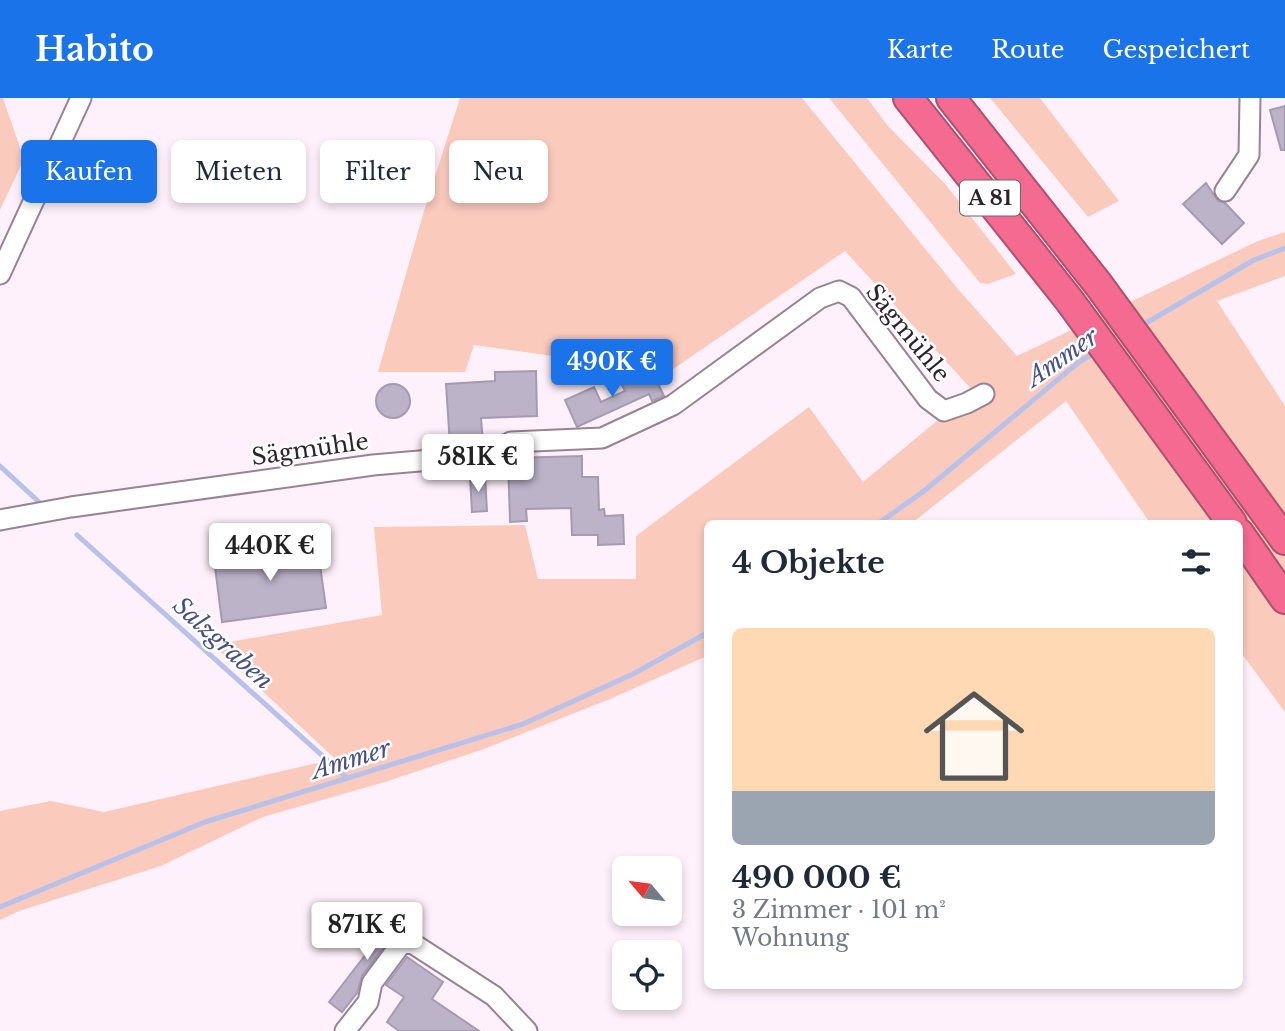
<!DOCTYPE html>
<html lang="de">
<meta charset="utf-8">
<style>
:root{--surface:#fff;--page:#f6f6f7;--text:#1f2937;--muted:#747a83;--accent:#1a73e8}
body{margin:0;font-family:"Libre Baskerville",serif;background:var(--page);color:var(--text);height:100vh;display:flex;flex-direction:column;font-size:26px;white-space:nowrap}
*{box-sizing:border-box;margin:0}
p{font-size:23px;color:var(--muted)}
.icon{flex:none;width:38px;height:38px;fill:none;stroke:currentColor;stroke-width:2;stroke-linecap:round;stroke-linejoin:round}
.map{position:relative;flex:1;overflow:hidden}
.sheet{position:absolute;left:704px;top:422px;width:539px;height:469px;display:flex;flex-direction:column;background:var(--surface);border-radius:10px;box-shadow:0 4px 10px #0003}
.sheet>*{flex:none}
.top-card{position:absolute;left:21px;top:42px;width:578px;height:63px;display:flex;gap:14px}
.needle{width:46px;rotate:299deg}
.buttons{position:absolute;left:612px;top:758px;display:grid;gap:14px}
.buttons a{display:grid;place-items:center;width:70px;height:70px;border-radius:10px;background:var(--surface);box-shadow:0 4px 10px #0003;font-size:35px}
.price{position:absolute;translate:-50% -60px;padding:0 16px;border-radius:7px;background:#fff;color:#222;font-size:23px;line-height:46px;filter:drop-shadow(0 2px 4px #0008)}
.price::after{content:'';position:absolute;left:50%;top:42px;width:21px;height:16px;margin-left:-10px;background:inherit;clip-path:polygon(0 0,100% 0,50% 100%)}
.price.current{background:var(--accent);color:#fff}
ul{padding:0;list-style:none}
li{display:grid;align-content:center;gap:14px;height:371px;padding:0 28px}
li span{display:grid;place-items:center;height:217px;border-radius:10px;color:#555}
li>.icon{margin-inline-start:auto}
span .icon{width:126px;height:126px;fill:#fffc;stroke-width:1}
li b{font-size:30px}
h2{display:flex;justify-content:space-between;align-items:center;height:84px;padding:0 28px;font-size:30px}
.tag{padding:0 24px;border-radius:10px;background:var(--surface);box-shadow:0 4px 10px #0003;font-size:24px;line-height:63px}
.tag.current{background:var(--accent);color:#fff}
header{display:flex;align-items:center;gap:42px;box-sizing:border-box;height:98px;padding:0 35px;background:var(--accent);color:#fff}
header strong{font-size:33px}
nav{display:flex;gap:38px;margin-inline-start:auto;font-size:24px}
.map>svg:first-child{display:block}
.green{fill:#facabd}
.lines{fill:none;stroke-linecap:round;stroke-linejoin:round}
.stream{stroke:#b7c1e9;stroke-width:5}
.building{fill:#bcb3c9;stroke:#a49bb0;stroke-width:2}
.minor-casing{stroke:#978392;stroke-width:23}
.highway-casing{stroke:#ae526c;stroke-width:32}
.minor{stroke:#fff;stroke-width:19}
.highway{stroke:#f46a90;stroke-width:28}
.labels{text-anchor:middle;dominant-baseline:central;stroke-width:5;stroke-linejoin:round;paint-order:stroke}
.shield{fill:#fff;stroke:#6b666a;stroke-width:2}
.shield-label{font-size:21px;font-weight:bold;fill:#2c242a}
.street-label{font-size:23px;fill:#2c242a;stroke:#fff}
.water-label{font-size:24px;font-style:italic;fill:#455084;stroke:#fff}
</style>
<header>
<strong>Habito</strong>
<nav><a>Karte</a><a>Route</a><a>Gespeichert</a></nav>
</header>
<div class="map">
<svg width="1285" height="933" viewBox="0 0 1285 933">
<rect width="100%" height="100%" fill="#fff1fb"/>
<path class="green" d="M 0,0 L 3,0 L 24,61 L 0,112 Z
M 460,0 L 802,0 L 958,191 L 1017,258 L 1258,143 L 1285,134 L 1285,178 L 1217,203 L 1285,308 L 1285,614 L 1239,552 L 1239,425 L 1150,425 L 1066,303 L 912,425 L 707,425 L 707,558 L 610,601 L 484,651 L 385,684 L 263,719 L 161,768 L 19,813 L 0,822 L 0,713 L 51,703 L 104,714 L 317,665 L 344,669 L 213,547 L 382,517 L 374,429 L 525,427 L 538,481 L 636,481 L 636,438 L 809,309 L 863,384 L 973,293 L 845,153 L 669,274 L 474,247 L 465,274 L 378,274 L 424,113 Z
M 829,0 L 867,0 L 888,28 L 946,87 L 1016,176 L 988,186 L 980,185 Z
M 990,0 L 1040,0 L 1119,103 L 1088,119 Z"/>
<g class="lines">
<path class="stream" d="M 1141,228 L 1254,162 L 1285,150
M 0,368 L 39,404
M 879,425 L 924,393 L 1079,264 L 1096,254
M 77,437 L 346,679
M 0,809 L 205,724 L 523,626 L 633,576 L 707,535"/>
</g>
<path class="building" d="M 1285,8 L 1285,52 L 1281,52 L 1270,12 Z
M 1206,85 L 1218,103 L 1225,105 L 1244,125 L 1222,146 L 1183,106 Z
M 536,273 L 537,318 L 481,320 L 483,345 L 450,347 L 446,286 L 495,283 L 495,274 Z
M 637,274 L 640,281 L 653,275 L 664,298 L 652,303 L 649,296 L 577,329 L 565,302 L 594,289 L 601,304 L 625,293 L 620,283 Z
M376 303a17 17 0 1 1 34 0a17 17 0 1 1-34 0Z
M 582,358 L 582,379 L 598,379 L 599,412 L 604,411 L 605,418 L 623,417 L 624,446 L 598,447 L 598,437 L 572,437 L 571,410 L 526,411 L 527,423 L 510,424 L 508,360 Z
M 470,378 L 485,378 L 487,413 L 472,414 Z
M 317,446 L 326,510 L 222,524 L 214,461 Z
M 390,815 L 409,829 L 405,833 L 391,839 L 362,878 L 357,895 L 342,914 L 329,904 L 380,838 L 375,834 Z
M 407,859 L 443,884 L 432,901 L 479,933 L 399,933 L 387,924 L 404,899 L 386,887 Z"/>
<g class="lines">
<g class="minor-casing">
<path id="minor" d="M 1225,93 L 1249,57 L 1250,0
M 0,176 L 81,0
M 0,422 L 71,409 L 373,367 L 489,357 L 511,344 L 602,340 L 673,307 L 820,200 L 839,193 L 851,199 L 928,301 L 944,313 L 967,305 L 984,296
M 345,933 L 368,904 L 372,885 L 401,846 L 412,845 L 494,898 L 527,933"/>
</g>
<g class="highway-casing">
<path id="highway" d="M 908,0 L 1069,202 L 1232,425
M 951,0 L 1098,186 L 1285,442
M 1239,435 L 1285,501"/>
</g>
<use href="#minor" class="minor"/>
<use href="#highway" class="highway"/>
</g>
<g class="labels">
<rect class="shield" x="960" y="82.5" width="60" height="35" rx="5"/>
<g class="shield-label">
<text x="990" y="100">A 81</text>
</g>
<g class="street-label">
<text transform="translate(908 235) rotate(51)">Sägmühle</text>
<text transform="translate(310 351) rotate(-8)">Sägmühle</text>
</g>
<g class="water-label">
<text transform="translate(1062 259) rotate(-35)">Ammer</text>
<text transform="translate(223 545) rotate(42)">Salzgraben</text>
<text transform="translate(351 661) rotate(-17)">Ammer</text>
</g>
</g>
</svg>
<div class="buttons">
<a><svg class="needle" viewBox="-14 -14 28 28"><path d="M0-13l5 13h-10z" fill="#e53935"/><path d="M0 13l5-13h-10z" fill="#747a83"/></svg></a>
<a><svg class="icon" aria-label="locate" viewBox="0 0 24 24"><circle cx="12" cy="12" r="6"/><path d="M12 2v4M12 18v4M2 12h4M18 12h4"/></svg></a>
</div>
<b class="price current" style="left:612px;top:301px">490K €</b>
<b class="price" style="left:478px;top:396px">581K €</b>
<b class="price" style="left:270px;top:485px">440K €</b>
<b class="price" style="left:367px;top:864px">871K €</b>
<div class="top-card">
<a class="tag current">Kaufen</a>
<a class="tag">Mieten</a>
<a class="tag">Filter</a>
<a class="tag">Neu</a>
</div>
<section class="sheet">
<h2>4 Objekte<svg class="icon" aria-label="filters" viewBox="0 0 24 24"><path d="M4 7h16M4 17h16"/><circle cx="9" cy="7" r="2"/><circle cx="15" cy="17" r="2"/></svg></h2>
<ul>
<li><span style="background:linear-gradient(#ffd9b3 75%,#9aa5b1 0)"><svg class="icon" aria-label="home" viewBox="0 0 24 24"><path d="M3 11l9-7 9 7M6 9v11h12V9"/></svg></span><div><b>490 000 €</b><p>3 Zimmer · 101 m²</p><p>Wohnung</p></div></li>
</ul>
</section>
</div>
